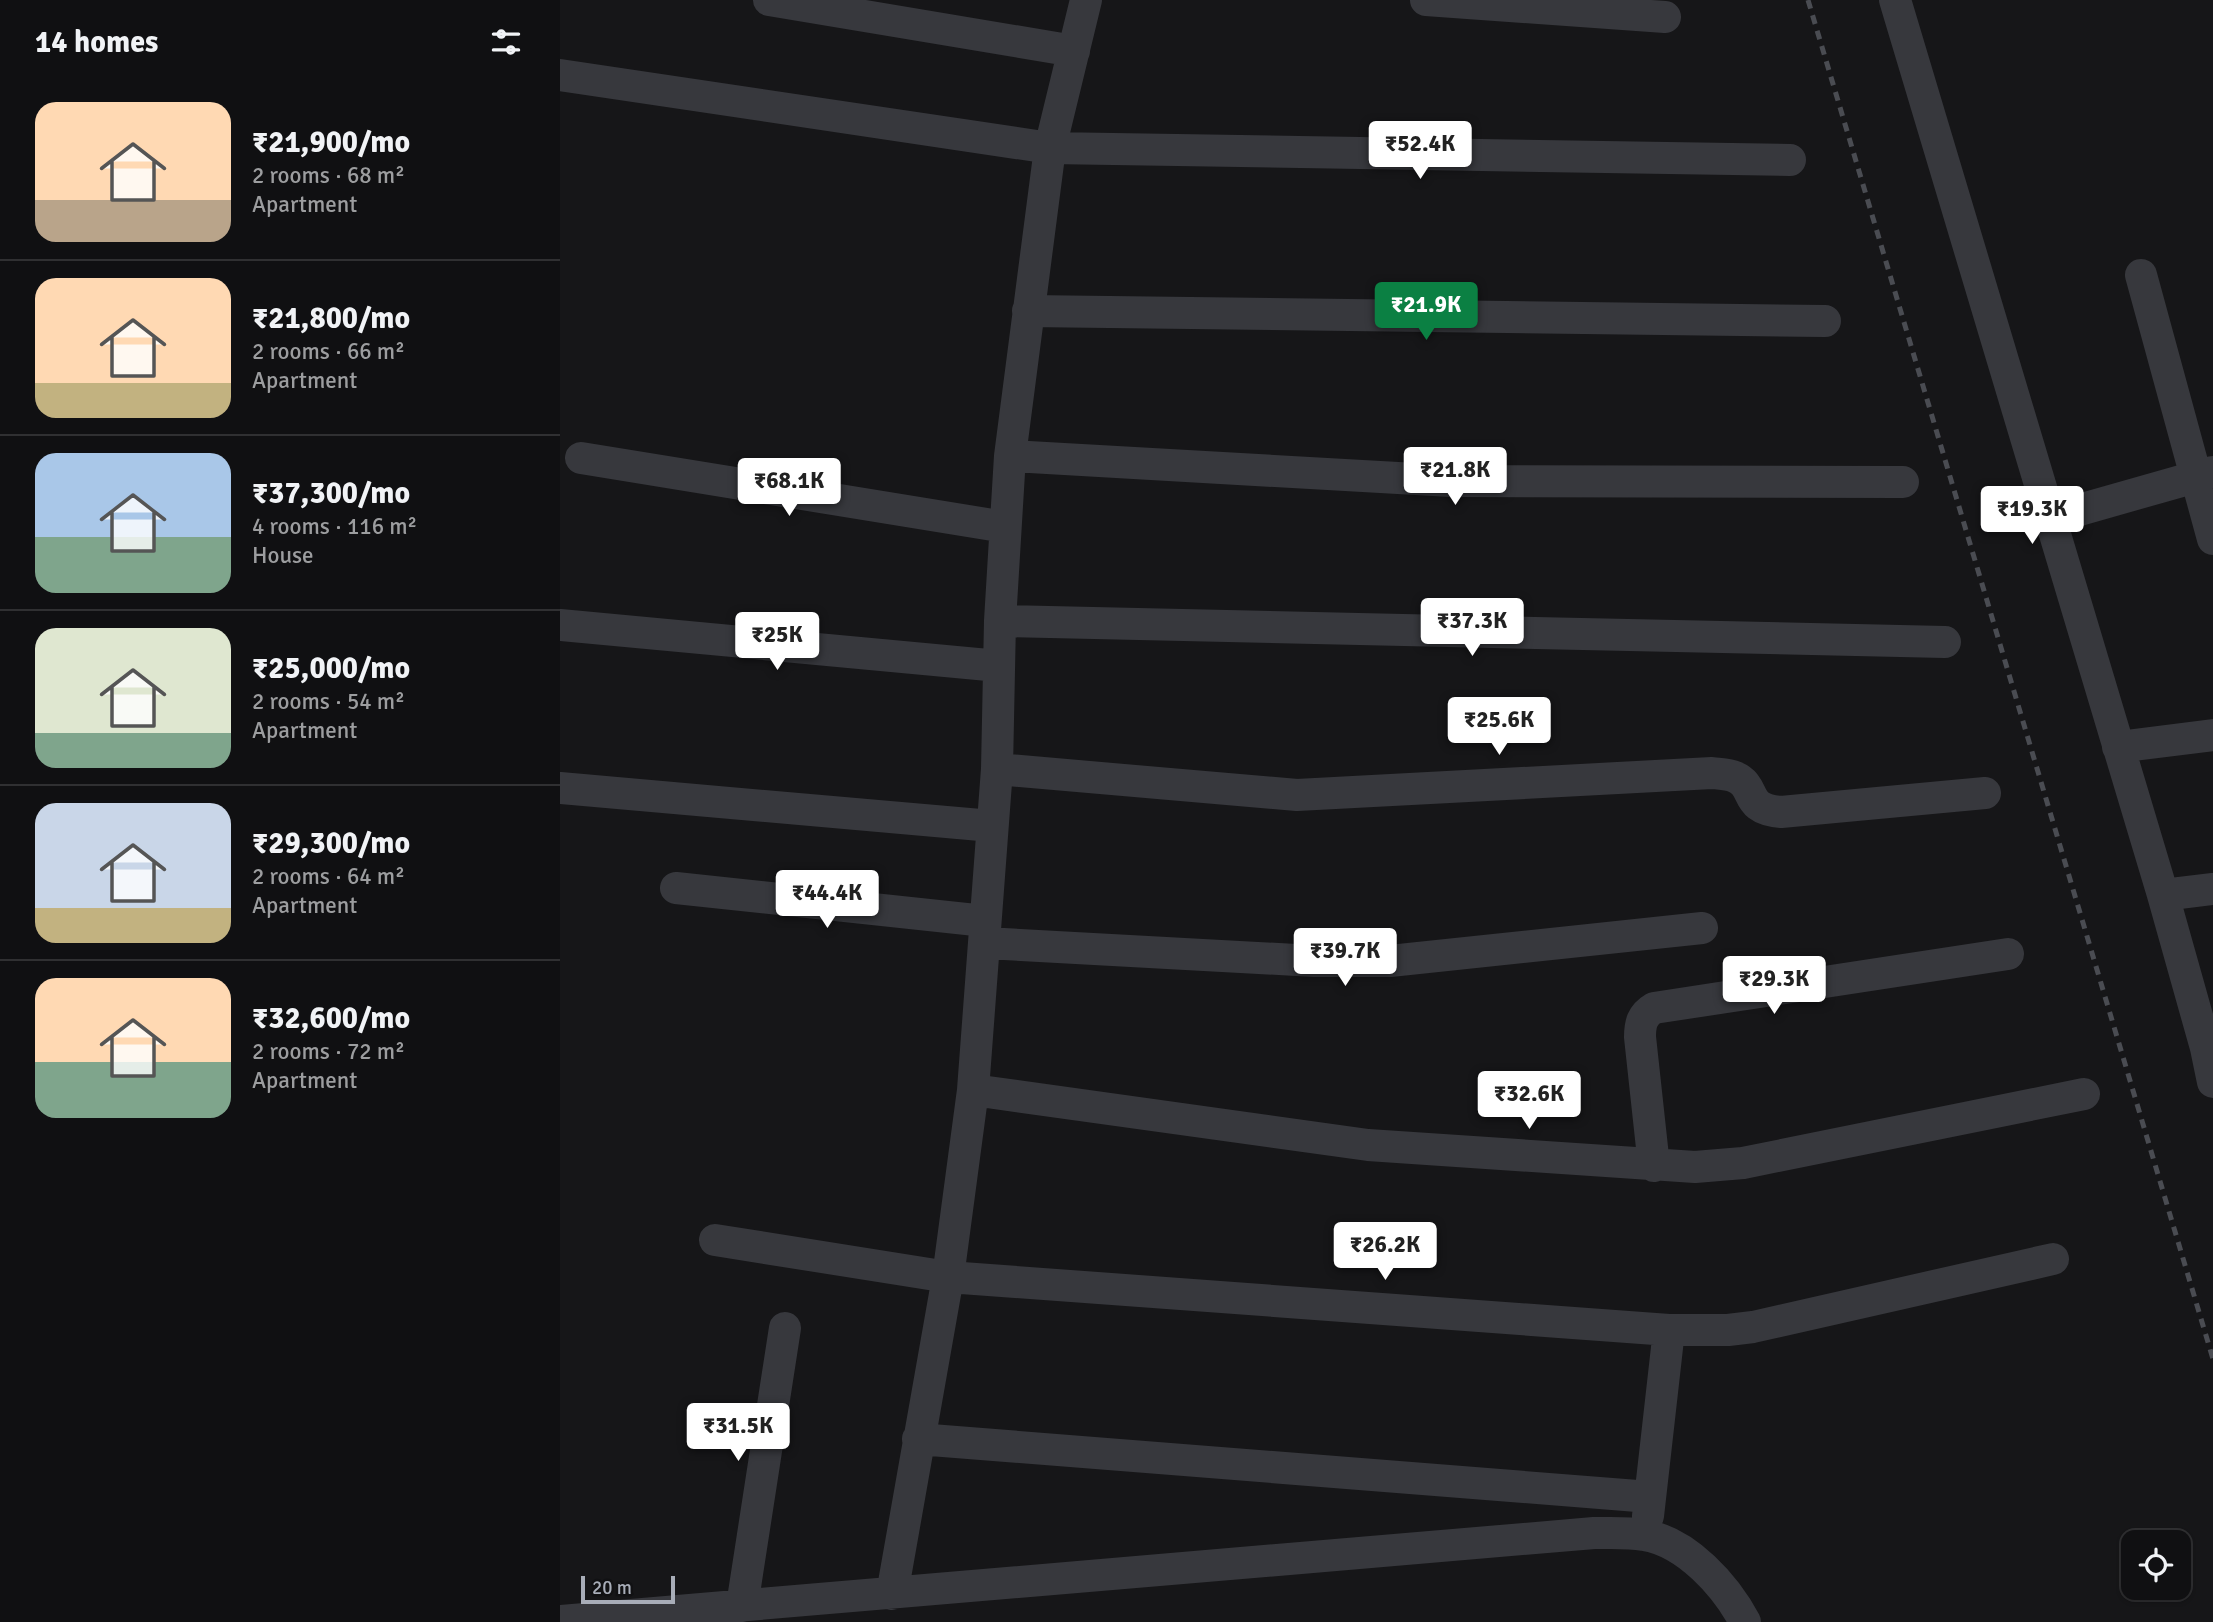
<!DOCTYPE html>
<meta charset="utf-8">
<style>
:root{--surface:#101012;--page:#19191b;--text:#f1f3f6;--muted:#9c9d9f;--line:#303032;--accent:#0b8043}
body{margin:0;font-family:Signika,sans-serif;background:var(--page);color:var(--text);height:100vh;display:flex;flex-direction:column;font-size:26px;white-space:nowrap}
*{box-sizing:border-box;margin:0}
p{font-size:23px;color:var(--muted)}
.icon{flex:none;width:38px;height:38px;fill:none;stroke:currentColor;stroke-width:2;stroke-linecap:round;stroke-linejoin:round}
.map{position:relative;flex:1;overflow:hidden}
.details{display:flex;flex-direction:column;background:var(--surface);width:560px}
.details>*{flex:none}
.controls{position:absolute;left:1561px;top:1530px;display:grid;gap:14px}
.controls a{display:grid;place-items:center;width:70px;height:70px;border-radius:14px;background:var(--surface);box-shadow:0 2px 5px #0004,0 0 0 2px var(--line);font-size:35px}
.scale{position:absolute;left:21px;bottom:18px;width:94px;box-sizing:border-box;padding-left:7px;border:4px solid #a8adb8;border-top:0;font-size:19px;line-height:24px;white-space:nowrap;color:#a8adb8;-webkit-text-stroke:5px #111113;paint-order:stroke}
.price{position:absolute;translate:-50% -60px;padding:0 16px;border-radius:7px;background:#fff;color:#222;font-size:23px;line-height:46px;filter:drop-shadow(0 2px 4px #0008)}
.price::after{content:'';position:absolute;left:50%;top:42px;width:21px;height:16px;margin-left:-10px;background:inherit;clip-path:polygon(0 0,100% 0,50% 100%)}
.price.active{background:var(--accent);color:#fff}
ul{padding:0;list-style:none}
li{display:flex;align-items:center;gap:21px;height:175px;padding:0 35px}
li+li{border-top:2px solid var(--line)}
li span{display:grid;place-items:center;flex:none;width:196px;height:140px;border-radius:21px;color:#555}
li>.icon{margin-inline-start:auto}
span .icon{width:84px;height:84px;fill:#fffc;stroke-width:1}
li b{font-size:30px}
h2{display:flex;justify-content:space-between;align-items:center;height:84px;padding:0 35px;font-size:30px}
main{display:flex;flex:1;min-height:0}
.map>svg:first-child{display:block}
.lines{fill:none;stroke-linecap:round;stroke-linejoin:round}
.minor{stroke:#37383d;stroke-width:32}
.rail{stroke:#4a4c52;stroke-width:5;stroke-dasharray:9 7;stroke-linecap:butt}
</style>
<main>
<section class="details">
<h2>14 homes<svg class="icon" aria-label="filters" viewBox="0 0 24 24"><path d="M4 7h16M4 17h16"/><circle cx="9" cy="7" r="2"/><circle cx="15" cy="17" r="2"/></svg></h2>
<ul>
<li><span style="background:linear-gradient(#ffd9b3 70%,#b9a48a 0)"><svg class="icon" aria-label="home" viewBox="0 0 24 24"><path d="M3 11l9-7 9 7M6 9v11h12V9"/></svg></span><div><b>₹21,900/mo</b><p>2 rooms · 68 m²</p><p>Apartment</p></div></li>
<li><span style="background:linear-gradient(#ffd9b3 75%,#c2b280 0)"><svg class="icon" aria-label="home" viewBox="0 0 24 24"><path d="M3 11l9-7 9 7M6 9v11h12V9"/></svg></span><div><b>₹21,800/mo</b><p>2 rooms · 66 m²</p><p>Apartment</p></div></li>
<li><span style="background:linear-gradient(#a9c7e8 60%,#7fa58c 0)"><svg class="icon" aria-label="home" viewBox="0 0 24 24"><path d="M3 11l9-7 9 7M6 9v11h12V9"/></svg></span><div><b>₹37,300/mo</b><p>4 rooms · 116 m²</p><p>House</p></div></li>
<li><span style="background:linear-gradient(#dfe7d0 75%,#7fa58c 0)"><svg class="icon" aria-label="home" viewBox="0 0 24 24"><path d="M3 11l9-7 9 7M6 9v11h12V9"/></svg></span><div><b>₹25,000/mo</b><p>2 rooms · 54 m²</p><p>Apartment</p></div></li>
<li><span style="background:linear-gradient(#c9d6e8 75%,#c2b280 0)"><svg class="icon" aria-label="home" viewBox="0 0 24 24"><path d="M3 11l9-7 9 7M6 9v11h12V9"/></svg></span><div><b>₹29,300/mo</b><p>2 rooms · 64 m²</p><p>Apartment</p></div></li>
<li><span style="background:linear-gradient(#ffd9b3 60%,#7fa58c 0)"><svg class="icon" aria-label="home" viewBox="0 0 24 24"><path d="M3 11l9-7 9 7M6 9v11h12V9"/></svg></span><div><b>₹32,600/mo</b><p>2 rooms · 72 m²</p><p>Apartment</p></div></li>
</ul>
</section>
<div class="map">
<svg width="1653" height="1622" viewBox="0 0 1653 1622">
<rect width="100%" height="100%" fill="#161618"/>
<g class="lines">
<path class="minor" d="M 209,0 L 514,51
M 526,0 L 490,148 L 1230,160
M 866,0 L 1105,17
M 1335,0 L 1603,895 L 1646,1048 L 1653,1082
M 0,75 L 490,148 L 450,456 L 440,621 L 437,769 L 413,1090 L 388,1277 L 332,1594
M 1581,275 L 1653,539
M 468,311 L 1265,321
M 450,456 L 891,481 L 1343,482
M 21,458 L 445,527
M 1491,518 L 1653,472
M 440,621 L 1385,642
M 0,625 L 439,666
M 1558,747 L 1653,735
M 437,769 L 737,795 L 1152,773 C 1159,774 1168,774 1175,777 C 1198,787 1182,809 1221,812 L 1425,793
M 0,788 L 432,826
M 116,888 L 425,921
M 1603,895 L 1653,889
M 425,943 L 754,961 L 830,961 L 1142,928
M 413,1090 L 808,1145 L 1135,1167 L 1183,1163 L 1524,1094
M 1094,1166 L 1080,1037 C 1080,1024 1082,1015 1094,1008 L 1448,954
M 155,1240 L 388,1277 L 1109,1330 L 1168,1330 L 1193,1327 L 1493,1259
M 358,1439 L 1090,1497
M 1088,1516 L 1109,1330
M 182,1606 L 225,1328
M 0,1621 L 1034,1533 C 1051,1533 1068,1532 1084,1535 C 1127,1542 1166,1586 1185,1622"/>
<path class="rail" d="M 1248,0 L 1653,1359"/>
</g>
</svg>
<div class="controls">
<a><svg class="icon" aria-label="locate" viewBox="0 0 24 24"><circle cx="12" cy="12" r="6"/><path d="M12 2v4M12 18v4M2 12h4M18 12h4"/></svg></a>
</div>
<div class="scale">20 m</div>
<b class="price" style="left:860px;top:181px">₹52.4K</b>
<b class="price active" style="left:866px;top:342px">₹21.9K</b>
<b class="price" style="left:895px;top:507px">₹21.8K</b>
<b class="price" style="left:229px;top:518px">₹68.1K</b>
<b class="price" style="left:1472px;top:546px">₹19.3K</b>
<b class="price" style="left:912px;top:658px">₹37.3K</b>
<b class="price" style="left:217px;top:672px">₹25K</b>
<b class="price" style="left:939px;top:757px">₹25.6K</b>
<b class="price" style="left:267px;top:930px">₹44.4K</b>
<b class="price" style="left:785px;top:988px">₹39.7K</b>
<b class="price" style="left:1214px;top:1016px">₹29.3K</b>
<b class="price" style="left:969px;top:1131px">₹32.6K</b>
<b class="price" style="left:825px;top:1282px">₹26.2K</b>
<b class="price" style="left:178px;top:1463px">₹31.5K</b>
</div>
</main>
